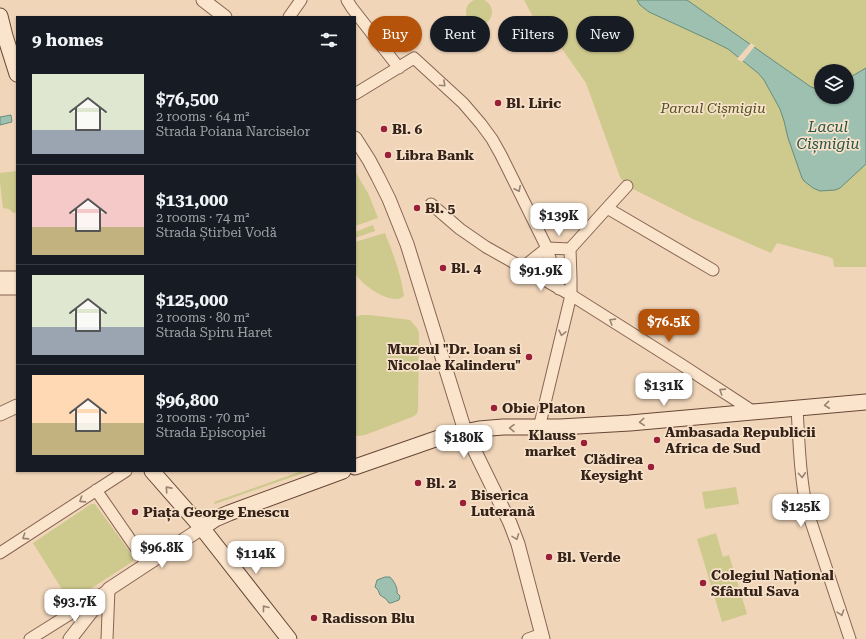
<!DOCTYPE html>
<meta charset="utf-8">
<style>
:root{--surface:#171b24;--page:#242831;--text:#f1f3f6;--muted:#9ea1a6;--line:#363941;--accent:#b45309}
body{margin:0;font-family:"Roboto Serif",serif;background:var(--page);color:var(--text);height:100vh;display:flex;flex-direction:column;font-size:15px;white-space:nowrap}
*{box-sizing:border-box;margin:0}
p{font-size:13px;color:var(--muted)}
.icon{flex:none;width:22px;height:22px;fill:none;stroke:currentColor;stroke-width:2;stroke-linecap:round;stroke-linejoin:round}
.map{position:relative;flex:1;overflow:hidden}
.details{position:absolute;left:16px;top:16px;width:340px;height:456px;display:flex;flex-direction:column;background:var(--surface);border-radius:0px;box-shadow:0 1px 3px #0004}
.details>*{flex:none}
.top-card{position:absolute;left:368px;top:16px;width:380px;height:36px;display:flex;gap:8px}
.tools{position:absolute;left:814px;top:64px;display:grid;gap:8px}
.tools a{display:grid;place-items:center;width:40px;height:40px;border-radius:50%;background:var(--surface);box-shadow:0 1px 3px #0004;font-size:20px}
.price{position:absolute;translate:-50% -34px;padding:0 9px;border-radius:8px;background:#fff;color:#222;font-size:13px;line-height:26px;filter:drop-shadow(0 1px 2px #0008)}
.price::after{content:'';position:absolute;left:50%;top:24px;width:12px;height:9px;margin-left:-6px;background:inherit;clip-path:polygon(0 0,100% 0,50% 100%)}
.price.selected{background:var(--accent);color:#fff}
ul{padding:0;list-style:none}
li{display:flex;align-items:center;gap:12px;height:100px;padding:0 16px}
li+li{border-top:1px solid var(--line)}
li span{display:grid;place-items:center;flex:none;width:112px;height:80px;border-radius:0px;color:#555}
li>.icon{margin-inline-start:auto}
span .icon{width:48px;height:48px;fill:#fffc;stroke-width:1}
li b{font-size:17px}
h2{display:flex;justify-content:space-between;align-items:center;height:48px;padding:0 16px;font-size:17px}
.tag{padding:0 14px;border-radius:18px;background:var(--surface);box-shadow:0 1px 3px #0004;font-size:14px;line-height:36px}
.tag.selected{background:var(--accent);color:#fff}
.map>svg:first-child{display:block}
.green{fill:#cec98d;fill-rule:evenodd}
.water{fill:#9ec0b0;stroke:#668d7c}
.pier{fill:#f0d5b9}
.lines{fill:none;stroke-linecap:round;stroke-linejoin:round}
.minor-casing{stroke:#876553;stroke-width:13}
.tertiary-casing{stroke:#876553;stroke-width:15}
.secondary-casing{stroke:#684737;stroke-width:17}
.minor{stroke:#fbe4cc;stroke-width:11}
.tertiary{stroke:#fbe4cc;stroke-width:13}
.secondary{stroke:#fbe4cc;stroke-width:15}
.oneway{stroke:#988372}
.poi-dot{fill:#992037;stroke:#f7e1c9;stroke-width:1.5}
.labels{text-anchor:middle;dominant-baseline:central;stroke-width:3.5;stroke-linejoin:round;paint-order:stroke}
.poi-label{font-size:14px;font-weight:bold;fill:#352219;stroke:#f7e1c9;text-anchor:start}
.park-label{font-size:14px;font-style:italic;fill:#4f521f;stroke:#f7e1c9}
.water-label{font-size:15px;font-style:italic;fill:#27554a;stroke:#f7e1c9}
</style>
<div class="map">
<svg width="866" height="639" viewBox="0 0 866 639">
<rect width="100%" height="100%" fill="#f0d5b9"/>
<path class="green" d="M466 12a13 13 0 1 1 26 0a13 13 0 1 1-26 0Z
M 524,0 L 866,0 L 866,267 L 834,267 L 833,259 L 829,257 L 777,243 L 771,253 L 693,219 L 627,186 L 620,177 L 586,83 L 560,46 L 539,28 ZM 821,71 L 847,71 L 847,97 L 821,97 Z
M 17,171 L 17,212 L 13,213 L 9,209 L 3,208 L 0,182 L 0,173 Z
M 355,171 L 369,195 L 378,218 L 355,226 Z
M 373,225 L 375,231 L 355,238 L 355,232 Z
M 385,233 C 393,253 401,274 404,296 C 393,307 361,285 356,274 C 353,269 355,249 355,242 Z
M 361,315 L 370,315 L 410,320 L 417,328 L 419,333 L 418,410 L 417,414 L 412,417 L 365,435 L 358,436 L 355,435 L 355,317 Z
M 302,471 L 309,471 L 215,504 L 214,502 Z
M 736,487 L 739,504 L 705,509 L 702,492 Z
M 91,504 L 95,504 L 133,556 L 133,561 L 132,562 L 70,602 L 33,543 Z
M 716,533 L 723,557 L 729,555 L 747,614 L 722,622 L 697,539 Z"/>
<path class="water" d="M 637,0 L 687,0 L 811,87 L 821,90 L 821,97 L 847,97 L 847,79 L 866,68 L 866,164 L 840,188 L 835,190 L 820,191 L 813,188 L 804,181 L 802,178 L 788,138 L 784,121 L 780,109 L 764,80 L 758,73 L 728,49 L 712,41 L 649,12 L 640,5 Z
M 11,115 L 12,122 L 0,125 L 0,117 Z
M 385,577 L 390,577 C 394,581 398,588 397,593 L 400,596 L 399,600 L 391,603 L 389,603 L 386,599 L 380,595 L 378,590 L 375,587 L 377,580 Z"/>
<path class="pier" d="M 751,43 L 755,46 L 742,62 L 737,59 Z"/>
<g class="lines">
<g class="minor-casing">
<path id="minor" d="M 347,0 L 352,8 L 399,68
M 289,17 L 301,0
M 355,94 L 414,58 L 463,103 L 481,124 L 492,139 L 501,155 L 547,248 L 559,289
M 431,204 L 460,229 L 486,247 L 571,295 L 682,365 L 754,412
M 607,208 L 627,186
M 570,249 L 607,208 L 713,270
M 522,268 L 547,248 L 570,249
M 797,408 C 799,442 800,477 807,510 L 850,639
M 539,428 L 571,295 L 571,278 L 570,249
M 96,490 L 147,564
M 0,553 L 126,471
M 30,639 L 105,592
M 107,639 L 109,589
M 528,639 L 542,634"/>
</g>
<g class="tertiary-casing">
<path id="tertiary" d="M 203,0 L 225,17
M 355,138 L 369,160 L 378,177 L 389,199 L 407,244 L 465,431 L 510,523 L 518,544 L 543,639
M 0,278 L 17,278
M 0,288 L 17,288
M 0,414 L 17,406
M 70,639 L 109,589 L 202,528"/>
</g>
<g class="secondary-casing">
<path id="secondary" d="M 0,16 L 5,36 L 17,74
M 355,467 L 447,435 L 479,429 L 503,427 L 560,427 L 630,423 L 866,402
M 152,471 L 202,528 L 289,639
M 202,528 L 215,519 L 229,513 L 343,471"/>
</g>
<use href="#minor" class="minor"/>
<use href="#tertiary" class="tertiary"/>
<use href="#secondary" class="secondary"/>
</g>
<defs><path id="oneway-chevron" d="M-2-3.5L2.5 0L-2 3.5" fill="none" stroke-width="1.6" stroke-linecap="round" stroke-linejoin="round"/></defs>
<g class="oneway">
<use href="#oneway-chevron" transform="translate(443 84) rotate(43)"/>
<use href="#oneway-chevron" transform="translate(518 189) rotate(64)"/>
<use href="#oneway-chevron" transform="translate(612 321) rotate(-148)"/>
<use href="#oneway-chevron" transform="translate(562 333) rotate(103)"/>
<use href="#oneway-chevron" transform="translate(722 391) rotate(-147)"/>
<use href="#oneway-chevron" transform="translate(827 405) rotate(174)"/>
<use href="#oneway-chevron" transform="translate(642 422) rotate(175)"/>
<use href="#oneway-chevron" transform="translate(512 428) rotate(-179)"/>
<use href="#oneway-chevron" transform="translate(802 475) rotate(86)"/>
<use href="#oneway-chevron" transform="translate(168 489) rotate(-132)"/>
<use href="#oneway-chevron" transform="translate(82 500) rotate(147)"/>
<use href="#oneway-chevron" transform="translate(25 537) rotate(147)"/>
<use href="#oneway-chevron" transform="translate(516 537) rotate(69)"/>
<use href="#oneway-chevron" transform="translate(265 608) rotate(-128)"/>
<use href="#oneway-chevron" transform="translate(841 613) rotate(72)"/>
</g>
<g class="poi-dot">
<circle cx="498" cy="103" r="4"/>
<circle cx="384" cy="129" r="4"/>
<circle cx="388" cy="155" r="4"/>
<circle cx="417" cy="208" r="4"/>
<circle cx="443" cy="268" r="4"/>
<circle cx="529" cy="357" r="4"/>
<circle cx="494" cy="408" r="4"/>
<circle cx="657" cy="440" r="4"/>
<circle cx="584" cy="443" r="4"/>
<circle cx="651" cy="467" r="4"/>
<circle cx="418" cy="483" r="4"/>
<circle cx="463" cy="503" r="4"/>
<circle cx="135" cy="512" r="4"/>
<circle cx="549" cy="557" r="4"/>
<circle cx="703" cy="583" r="4"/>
<circle cx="314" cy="618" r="4"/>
</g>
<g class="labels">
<g class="poi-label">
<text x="506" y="103">Bl. Liric</text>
<text x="392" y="129">Bl. 6</text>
<text x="396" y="155">Libra Bank</text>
<text x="425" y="208">Bl. 5</text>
<text x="451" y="268">Bl. 4</text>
<text x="521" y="349" text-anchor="end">Muzeul "Dr. Ioan si<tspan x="521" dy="16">Nicolae Kalinderu"</tspan></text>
<text x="502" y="408">Obie Platon</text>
<text x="665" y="432">Ambasada Republicii<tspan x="665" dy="16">Africa de Sud</tspan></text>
<text x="576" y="435" text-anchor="end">Klauss<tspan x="576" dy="16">market</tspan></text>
<text x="643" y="459" text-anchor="end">Clădirea<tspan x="643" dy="16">Keysight</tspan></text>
<text x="426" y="483">Bl. 2</text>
<text x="471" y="495">Biserica<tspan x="471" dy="16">Luterană</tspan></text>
<text x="143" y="512">Piața George Enescu</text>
<text x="557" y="557">Bl. Verde</text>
<text x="711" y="575">Colegiul Național<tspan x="711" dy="16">Sfântul Sava</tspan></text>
<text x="322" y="618">Radisson Blu</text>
</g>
<g class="park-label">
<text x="713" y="108">Parcul Cișmigiu</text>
</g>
<g class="water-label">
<text x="828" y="127">Lacul<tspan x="828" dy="17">Cișmigiu</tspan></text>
</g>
</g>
</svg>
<div class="tools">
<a><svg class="icon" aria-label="layers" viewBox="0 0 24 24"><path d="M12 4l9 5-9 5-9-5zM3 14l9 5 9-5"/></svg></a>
</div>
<b class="price" style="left:559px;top:237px">$139K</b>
<b class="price" style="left:541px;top:292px">$91.9K</b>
<b class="price selected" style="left:669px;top:343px">$76.5K</b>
<b class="price" style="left:664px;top:407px">$131K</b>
<b class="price" style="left:464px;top:459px">$180K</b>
<b class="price" style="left:801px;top:528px">$125K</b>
<b class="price" style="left:162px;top:569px">$96.8K</b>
<b class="price" style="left:256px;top:575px">$114K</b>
<b class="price" style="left:75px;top:623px">$93.7K</b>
<div class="top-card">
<a class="tag selected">Buy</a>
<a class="tag">Rent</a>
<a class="tag">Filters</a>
<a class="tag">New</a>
</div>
<section class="details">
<h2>9 homes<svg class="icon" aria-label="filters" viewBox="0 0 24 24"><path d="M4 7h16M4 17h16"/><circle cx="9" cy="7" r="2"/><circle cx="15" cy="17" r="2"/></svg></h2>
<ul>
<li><span style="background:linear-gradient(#dfe7d0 70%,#9aa5b1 0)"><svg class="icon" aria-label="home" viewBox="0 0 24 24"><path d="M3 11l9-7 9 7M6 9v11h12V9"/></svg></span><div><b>$76,500</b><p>2 rooms · 64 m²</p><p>Strada Poiana Narciselor</p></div></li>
<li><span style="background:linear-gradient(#f6c9c9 65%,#c2b280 0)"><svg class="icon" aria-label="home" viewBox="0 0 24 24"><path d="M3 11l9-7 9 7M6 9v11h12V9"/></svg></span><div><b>$131,000</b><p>2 rooms · 74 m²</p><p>Strada Știrbei Vodă</p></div></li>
<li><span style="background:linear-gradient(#dfe7d0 65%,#9aa5b1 0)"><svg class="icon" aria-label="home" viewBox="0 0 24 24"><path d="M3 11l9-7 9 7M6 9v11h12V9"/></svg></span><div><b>$125,000</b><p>2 rooms · 80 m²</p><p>Strada Spiru Haret</p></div></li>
<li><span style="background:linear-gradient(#ffd9b3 60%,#c2b280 0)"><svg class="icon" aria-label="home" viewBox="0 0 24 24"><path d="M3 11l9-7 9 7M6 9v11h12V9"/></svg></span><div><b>$96,800</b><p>2 rooms · 70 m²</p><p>Strada Episcopiei</p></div></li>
</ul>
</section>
</div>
